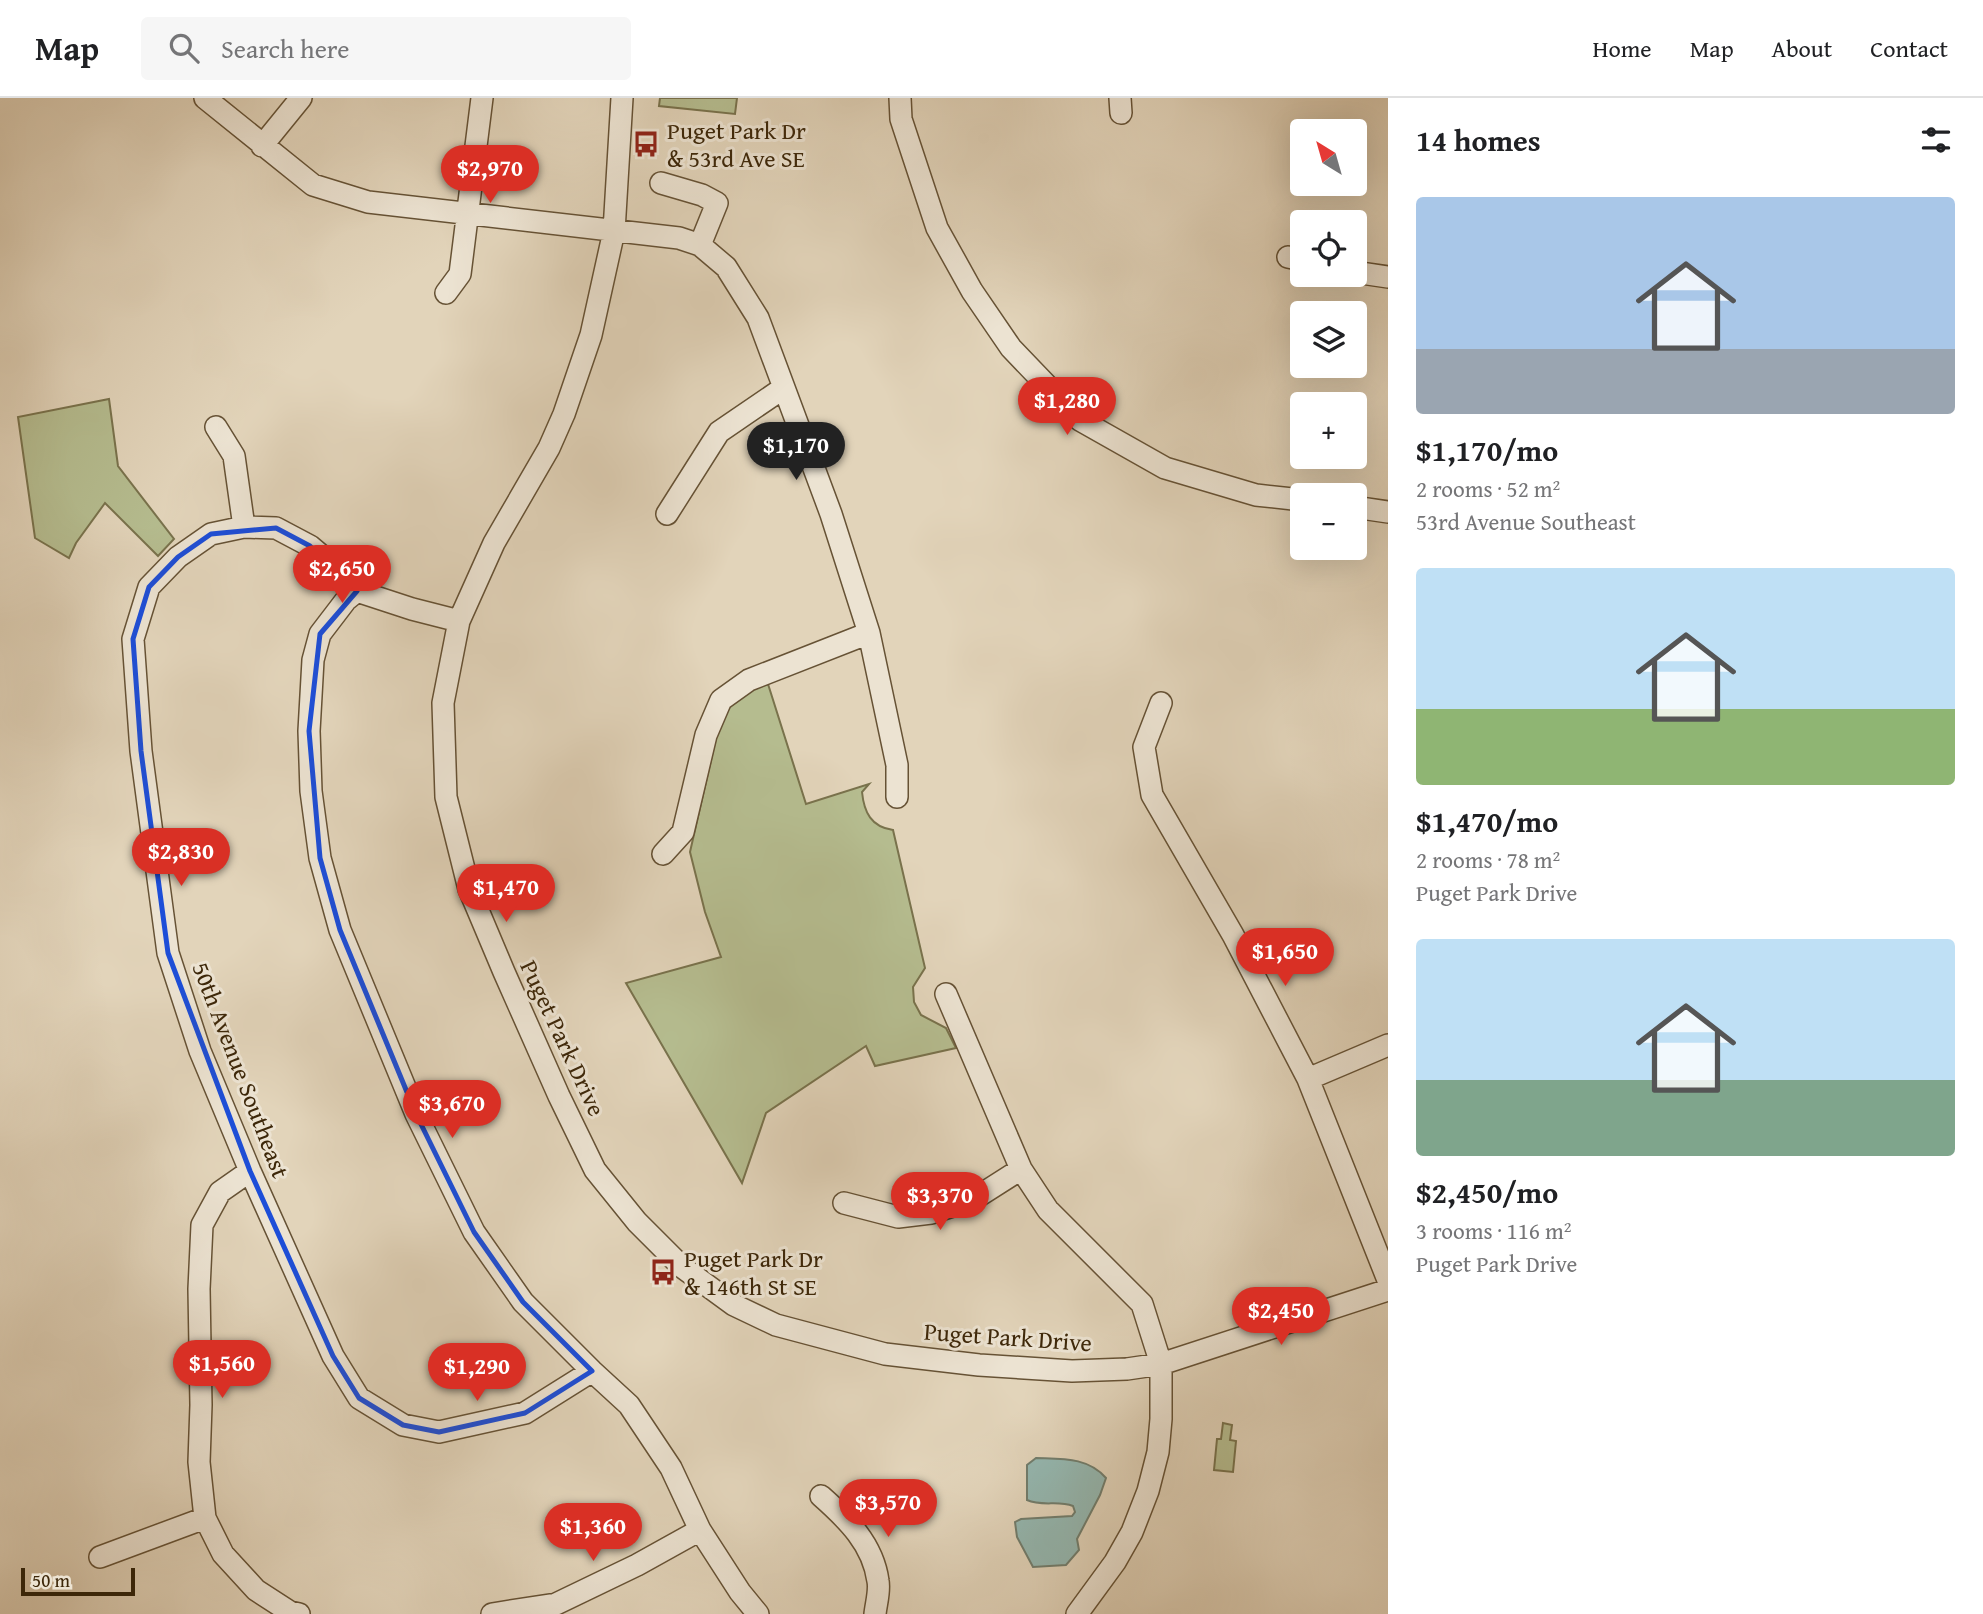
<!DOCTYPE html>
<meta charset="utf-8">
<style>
:root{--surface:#fff;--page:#f6f6f6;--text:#202124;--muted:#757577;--line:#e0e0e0;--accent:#d93025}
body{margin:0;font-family:"Gentium Book Plus",serif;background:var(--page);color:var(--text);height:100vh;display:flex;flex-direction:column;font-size:26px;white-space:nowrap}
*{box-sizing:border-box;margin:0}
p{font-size:23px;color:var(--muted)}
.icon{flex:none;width:38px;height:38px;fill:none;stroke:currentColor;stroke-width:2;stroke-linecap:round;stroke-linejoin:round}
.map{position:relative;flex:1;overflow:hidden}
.side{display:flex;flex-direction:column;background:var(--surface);width:595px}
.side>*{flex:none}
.needle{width:46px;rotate:323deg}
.fabs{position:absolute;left:1290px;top:21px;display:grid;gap:14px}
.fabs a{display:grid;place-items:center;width:77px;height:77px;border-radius:7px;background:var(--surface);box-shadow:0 7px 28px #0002;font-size:35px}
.scale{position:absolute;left:21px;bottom:18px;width:114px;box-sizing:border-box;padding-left:7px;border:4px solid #3d2709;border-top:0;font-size:19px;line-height:24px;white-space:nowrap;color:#3d2709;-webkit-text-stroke:5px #ece3d2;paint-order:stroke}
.price{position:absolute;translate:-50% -60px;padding:0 16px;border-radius:24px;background:var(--accent);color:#fff;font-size:23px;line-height:46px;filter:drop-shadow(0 2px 4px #0008)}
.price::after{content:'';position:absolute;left:50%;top:42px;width:21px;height:16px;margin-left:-10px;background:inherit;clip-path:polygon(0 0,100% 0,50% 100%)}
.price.active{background:#222;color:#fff}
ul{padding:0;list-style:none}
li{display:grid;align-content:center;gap:14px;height:371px;padding:0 28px}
li span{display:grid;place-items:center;height:217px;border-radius:7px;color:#555}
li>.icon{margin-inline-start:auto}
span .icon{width:126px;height:126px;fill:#fffc;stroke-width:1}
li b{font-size:30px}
h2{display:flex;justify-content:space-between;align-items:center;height:84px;padding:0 28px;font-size:30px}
header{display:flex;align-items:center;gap:42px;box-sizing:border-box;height:98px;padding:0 35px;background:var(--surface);border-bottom:2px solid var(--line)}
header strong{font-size:33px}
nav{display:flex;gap:38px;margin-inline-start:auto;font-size:24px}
.search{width:490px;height:63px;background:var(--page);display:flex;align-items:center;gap:18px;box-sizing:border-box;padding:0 24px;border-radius:7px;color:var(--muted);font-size:26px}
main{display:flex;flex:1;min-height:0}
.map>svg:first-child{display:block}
.green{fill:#b5bc8f;stroke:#79724c;stroke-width:2}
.water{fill:#95b8b1;stroke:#727e6e;stroke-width:2}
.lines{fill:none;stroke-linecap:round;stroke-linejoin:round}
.minor-casing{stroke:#665235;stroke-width:24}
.minor{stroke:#ece3d2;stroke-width:21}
.marked{fill:none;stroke:#1d4ed8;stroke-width:5;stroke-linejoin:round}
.labels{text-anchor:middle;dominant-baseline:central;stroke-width:6;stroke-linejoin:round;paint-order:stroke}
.poi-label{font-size:24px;fill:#3d2709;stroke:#ece3d2;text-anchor:start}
.street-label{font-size:24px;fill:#3d2709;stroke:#ece3d2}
</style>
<header>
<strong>Map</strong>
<div class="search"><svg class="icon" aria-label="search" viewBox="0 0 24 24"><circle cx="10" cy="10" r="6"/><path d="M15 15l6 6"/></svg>Search here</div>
<nav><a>Home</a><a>Map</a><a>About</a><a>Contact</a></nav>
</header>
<main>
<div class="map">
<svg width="1388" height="1516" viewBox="0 0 1388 1516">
<rect width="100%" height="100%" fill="#e2d4ba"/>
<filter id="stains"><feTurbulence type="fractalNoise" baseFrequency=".00286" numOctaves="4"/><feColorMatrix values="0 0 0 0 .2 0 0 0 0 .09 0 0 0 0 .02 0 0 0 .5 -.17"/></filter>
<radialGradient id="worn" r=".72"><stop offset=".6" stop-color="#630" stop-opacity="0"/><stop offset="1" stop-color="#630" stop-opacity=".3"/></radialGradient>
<path class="green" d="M 660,0 L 737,0 L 735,16 L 659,8 Z
M 109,301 L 118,368 L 174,441 L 158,458 L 105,405 L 76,445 L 69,460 L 35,440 L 18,319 Z
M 768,586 L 806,706 L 869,686 L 862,694 C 864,714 871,729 893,732 L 925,870 L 913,889 L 914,904 L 921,917 L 946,930 L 956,950 L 875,968 L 866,948 L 766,1015 L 742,1085 L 626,885 L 721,859 L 705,814 L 690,754 L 718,631 C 729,604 740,594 768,586 Z
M 1223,1325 L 1232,1327 L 1230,1342 L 1236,1343 L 1233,1374 L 1214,1372 L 1217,1341 L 1221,1341 Z"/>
<path class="water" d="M 1036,1360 C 1062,1361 1088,1359 1106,1380 L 1100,1397 L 1077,1441 L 1079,1452 L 1066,1467 L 1033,1469 L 1017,1439 L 1015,1424 L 1021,1421 L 1072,1418 L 1075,1414 L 1073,1408 C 1058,1402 1042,1409 1027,1402 L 1027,1367 Z"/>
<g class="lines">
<g class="minor-casing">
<path id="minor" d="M 205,0 L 313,87 L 368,104 L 679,140 L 700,147 L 726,169 L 758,220 L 831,416 L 869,535 L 897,667 L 897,699
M 622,0 L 614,133 L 591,237 L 564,316 L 549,350 L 494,445 L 459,523 L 443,605 L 446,699 L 469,791 L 504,874 L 559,998 L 595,1072 L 637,1124 L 682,1169 L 734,1207 L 776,1227 L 885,1256 L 979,1267 L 1072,1273 L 1127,1271 L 1161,1266 L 1388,1192
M 900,0 L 901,21 L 937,130 L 972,193 L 1011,250 L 1080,322 L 1165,370 L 1256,397 L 1302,402
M 1120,0 L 1121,15
M 262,48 L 301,0
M 661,85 L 702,97 L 717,105 L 700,147
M 1288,159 L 1302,162
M 1354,174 L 1388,179
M 446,195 L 460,176 L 482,0
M 216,329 L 234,358 L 244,429 L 211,436 L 178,459 L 149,489 L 133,541 L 141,653 L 168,855 L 200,953 L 250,1073 L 333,1258 L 359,1300 L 403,1327 L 439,1334 L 525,1315 L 592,1273
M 1354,409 L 1388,414
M 667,416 L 719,334 L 782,291
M 244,429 L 276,430 L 310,448 L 336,470 L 357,493 L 412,511 L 459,523
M 357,493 L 346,502 L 320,536 L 313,562 L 309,633 L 311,693 L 320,760 L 340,832 L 416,1016 L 474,1134 L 523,1204 L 592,1273 L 629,1307 L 671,1370 L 700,1432 L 740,1494 L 758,1516
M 1161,605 L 1144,649 L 1152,697 L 1233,837 L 1308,981 L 1388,1182
M 663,756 L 683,734 L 706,637 L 721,602 L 749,582 L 869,535
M 946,896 L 1021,1071 L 1048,1112 L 1142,1206 L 1161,1266 L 1161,1321 L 1158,1354 L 1148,1393 L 1132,1434 L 1115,1464 L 1077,1516
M 1308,981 L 1388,947
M 250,1073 L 220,1094 L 202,1127 L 199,1191 L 201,1307 L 199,1364 L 205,1420 L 223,1456 L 256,1492 L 290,1514 L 299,1516
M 844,1105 L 898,1119 L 931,1115 L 974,1101 L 1021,1071
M 821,1398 C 847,1421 873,1446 878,1483 C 880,1493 876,1506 875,1516
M 100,1459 L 205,1420
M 492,1516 L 556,1506 L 637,1467 L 700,1432"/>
</g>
<use href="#minor" class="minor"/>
</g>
<path class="marked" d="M 276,430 L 310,448 L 357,493 L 320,536 L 309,633 L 320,760 L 340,832 L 416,1016 L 474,1134 L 523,1204 L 592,1273 L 525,1315 L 439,1334 L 403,1327 L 359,1300 L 333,1258 L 250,1073 L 168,855 L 141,653 L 133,541 L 149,489 L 178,459 L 211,436 Z"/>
<defs>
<g id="bus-bare" transform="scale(2.1)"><path d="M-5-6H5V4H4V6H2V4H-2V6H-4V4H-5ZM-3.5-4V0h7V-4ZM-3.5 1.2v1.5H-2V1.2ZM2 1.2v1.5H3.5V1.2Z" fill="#8f2418" stroke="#ece3d2" stroke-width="2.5" paint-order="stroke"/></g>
</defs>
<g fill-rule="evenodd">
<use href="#bus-bare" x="646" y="46"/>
<use href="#bus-bare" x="663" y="1174"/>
</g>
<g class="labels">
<g class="poi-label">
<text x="667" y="32">Puget Park Dr<tspan x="667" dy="28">&amp; 53rd Ave SE</tspan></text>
<text x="684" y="1160">Puget Park Dr<tspan x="684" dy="28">&amp; 146th St SE</tspan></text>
</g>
<g class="street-label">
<text transform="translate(563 940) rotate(65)">Puget Park Drive</text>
<text transform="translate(241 972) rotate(69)">50th Avenue Southeast</text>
<text transform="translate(1008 1239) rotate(4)">Puget Park Drive</text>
</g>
</g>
<rect width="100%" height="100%" filter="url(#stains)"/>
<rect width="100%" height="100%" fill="url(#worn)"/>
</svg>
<div class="fabs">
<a><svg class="needle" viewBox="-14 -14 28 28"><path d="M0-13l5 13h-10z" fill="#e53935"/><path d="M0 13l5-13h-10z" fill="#757577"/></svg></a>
<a><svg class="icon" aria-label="locate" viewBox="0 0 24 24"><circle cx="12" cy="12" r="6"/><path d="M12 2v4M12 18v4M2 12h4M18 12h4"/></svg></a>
<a><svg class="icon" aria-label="layers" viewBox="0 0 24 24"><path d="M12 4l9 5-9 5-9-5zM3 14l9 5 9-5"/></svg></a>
<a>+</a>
<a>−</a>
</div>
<div class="scale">50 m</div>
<b class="price" style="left:490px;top:107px">$2,970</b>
<b class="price" style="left:1067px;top:339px">$1,280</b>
<b class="price active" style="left:796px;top:384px">$1,170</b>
<b class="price" style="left:342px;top:507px">$2,650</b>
<b class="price" style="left:181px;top:790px">$2,830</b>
<b class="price" style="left:506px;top:826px">$1,470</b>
<b class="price" style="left:1285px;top:890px">$1,650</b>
<b class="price" style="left:452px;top:1042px">$3,670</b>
<b class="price" style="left:940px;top:1134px">$3,370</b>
<b class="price" style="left:1281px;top:1249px">$2,450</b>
<b class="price" style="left:222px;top:1302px">$1,560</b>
<b class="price" style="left:477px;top:1305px">$1,290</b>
<b class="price" style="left:888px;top:1441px">$3,570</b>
<b class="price" style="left:593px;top:1465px">$1,360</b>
</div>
<section class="side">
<h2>14 homes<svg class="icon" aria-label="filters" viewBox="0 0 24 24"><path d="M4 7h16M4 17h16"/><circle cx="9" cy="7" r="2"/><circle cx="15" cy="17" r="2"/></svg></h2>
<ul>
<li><span style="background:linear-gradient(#a9c7e8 70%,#9aa5b1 0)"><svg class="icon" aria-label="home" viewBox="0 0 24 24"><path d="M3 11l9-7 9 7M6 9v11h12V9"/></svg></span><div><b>$1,170/mo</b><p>2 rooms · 52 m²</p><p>53rd Avenue Southeast</p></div></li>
<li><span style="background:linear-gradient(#bfe0f5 65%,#8fb573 0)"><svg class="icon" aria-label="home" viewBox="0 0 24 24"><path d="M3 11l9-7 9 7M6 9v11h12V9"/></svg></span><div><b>$1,470/mo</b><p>2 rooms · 78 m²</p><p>Puget Park Drive</p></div></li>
<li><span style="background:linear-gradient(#bfe0f5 65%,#7fa58c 0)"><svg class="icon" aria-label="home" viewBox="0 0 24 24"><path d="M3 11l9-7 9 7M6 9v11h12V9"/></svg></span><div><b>$2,450/mo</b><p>3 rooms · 116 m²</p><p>Puget Park Drive</p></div></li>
</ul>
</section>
</main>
